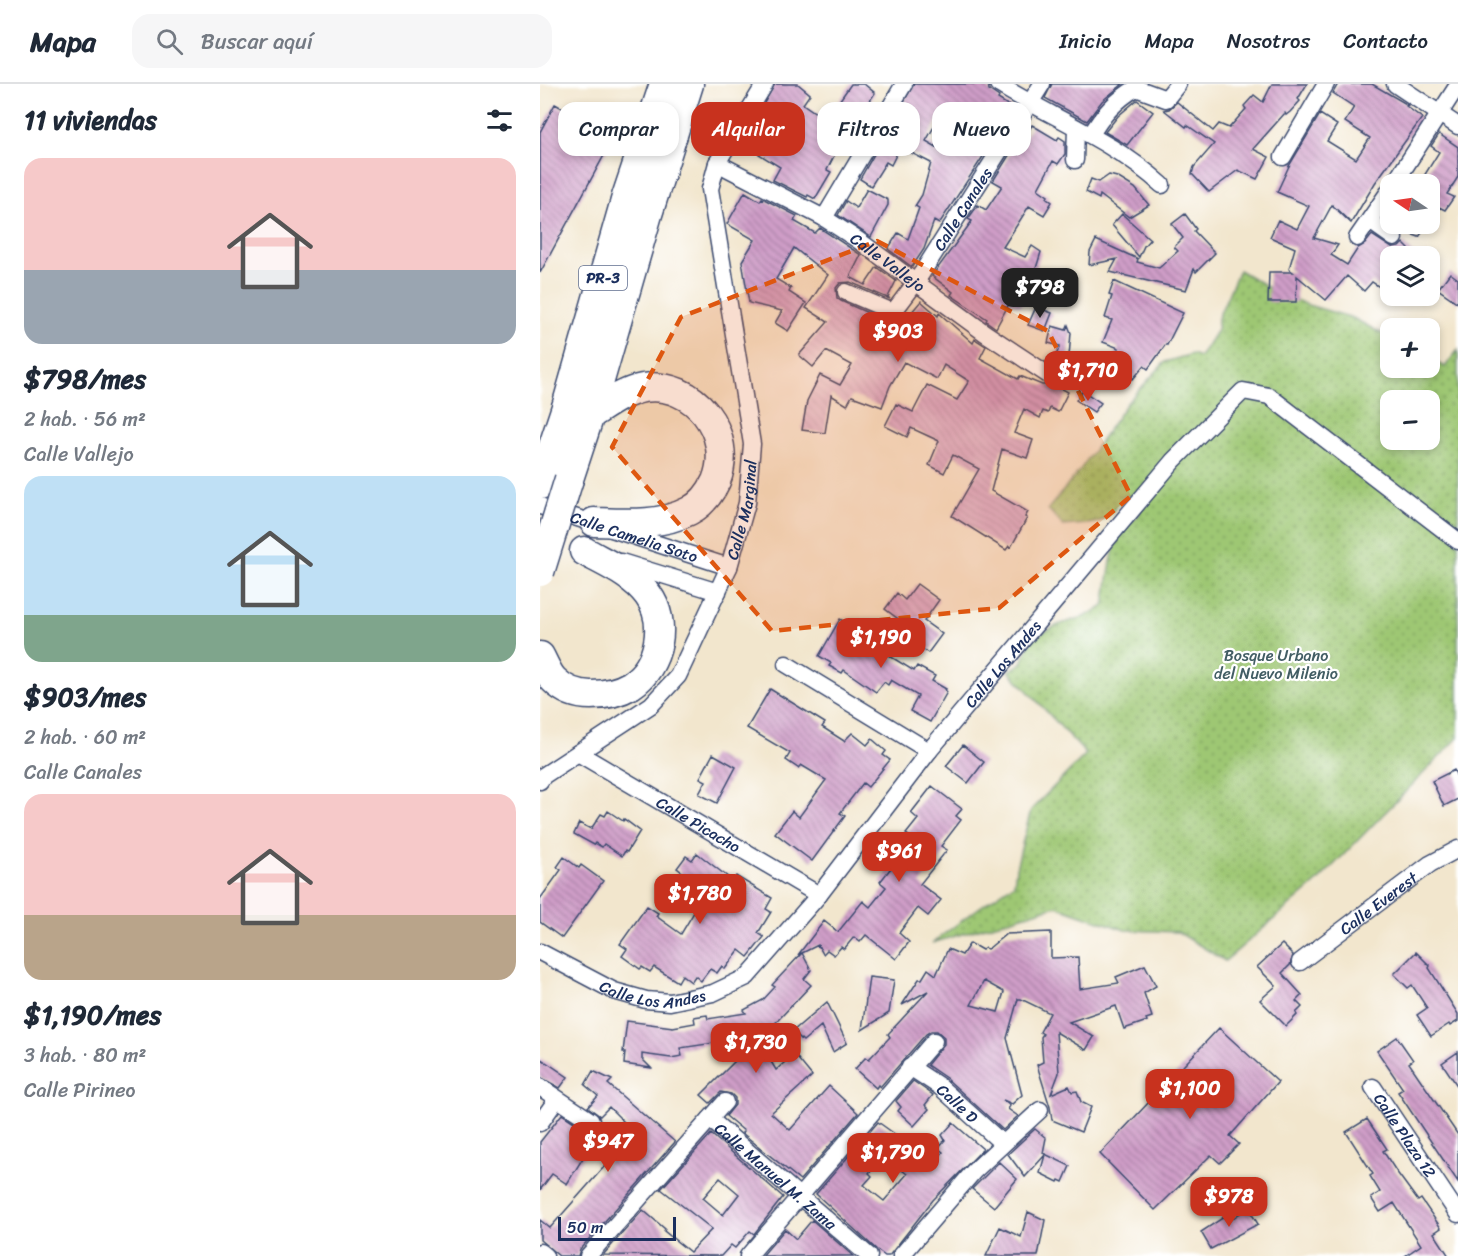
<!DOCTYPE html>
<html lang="es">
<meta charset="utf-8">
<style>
:root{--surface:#fff;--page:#f6f6f7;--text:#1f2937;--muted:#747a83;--line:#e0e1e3;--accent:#c8321e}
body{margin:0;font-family:Sriracha,sans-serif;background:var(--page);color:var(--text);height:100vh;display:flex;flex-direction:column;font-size:22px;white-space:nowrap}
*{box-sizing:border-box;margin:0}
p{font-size:20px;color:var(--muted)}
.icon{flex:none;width:33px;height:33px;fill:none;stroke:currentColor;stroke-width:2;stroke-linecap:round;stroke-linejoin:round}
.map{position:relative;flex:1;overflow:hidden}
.sheet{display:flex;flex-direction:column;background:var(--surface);width:540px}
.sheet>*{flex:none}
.top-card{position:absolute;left:18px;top:18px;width:570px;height:54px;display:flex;gap:12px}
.needle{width:39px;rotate:283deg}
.tools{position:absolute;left:840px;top:90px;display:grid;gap:12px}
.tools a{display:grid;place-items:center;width:60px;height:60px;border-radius:12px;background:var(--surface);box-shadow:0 3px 9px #0003;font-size:30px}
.scale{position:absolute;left:18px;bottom:15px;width:118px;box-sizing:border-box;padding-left:6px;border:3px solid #1b2f5e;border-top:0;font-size:16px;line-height:21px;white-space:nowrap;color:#1b2f5e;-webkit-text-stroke:4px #fff;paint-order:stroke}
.price{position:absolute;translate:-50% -51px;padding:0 14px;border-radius:12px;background:var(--accent);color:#fff;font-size:20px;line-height:39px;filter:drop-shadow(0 2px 3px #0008)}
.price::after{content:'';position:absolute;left:50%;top:36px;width:18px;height:14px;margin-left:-9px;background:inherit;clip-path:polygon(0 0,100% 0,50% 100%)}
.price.active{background:#222;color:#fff}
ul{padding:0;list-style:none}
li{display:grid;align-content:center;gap:12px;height:318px;padding:0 24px}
li span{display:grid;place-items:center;height:186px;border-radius:18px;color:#555}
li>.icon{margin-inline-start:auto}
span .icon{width:108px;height:108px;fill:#fffc;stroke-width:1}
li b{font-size:26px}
h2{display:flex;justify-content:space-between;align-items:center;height:72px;padding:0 24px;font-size:26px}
.tag{padding:0 21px;border-radius:18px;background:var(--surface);box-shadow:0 3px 9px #0003;font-size:21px;line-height:54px}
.tag.active{background:var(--accent);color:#fff}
header{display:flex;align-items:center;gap:36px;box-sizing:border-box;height:84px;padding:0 30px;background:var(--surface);border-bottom:2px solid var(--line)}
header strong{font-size:28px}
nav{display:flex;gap:33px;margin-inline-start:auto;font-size:21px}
.search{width:420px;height:54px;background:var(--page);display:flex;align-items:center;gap:15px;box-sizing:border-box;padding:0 21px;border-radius:18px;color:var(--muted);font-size:22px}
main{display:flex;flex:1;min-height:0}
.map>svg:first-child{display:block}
.park{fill:url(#park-dots);stroke:#5c7b68;stroke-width:1.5;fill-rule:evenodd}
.building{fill:url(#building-back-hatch);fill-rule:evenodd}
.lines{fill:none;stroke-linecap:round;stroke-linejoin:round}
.minor-casing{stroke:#3b4a6f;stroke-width:19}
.trunk-casing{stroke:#3b4a6f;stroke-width:31}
.minor{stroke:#fff;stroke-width:16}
.trunk{stroke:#fff;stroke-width:28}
.trunk-bridge-casing{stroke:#3b4a6f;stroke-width:31;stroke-linecap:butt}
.trunk-bridge{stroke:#fff;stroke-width:28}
.marked{fill:#de5710;fill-opacity:0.2;stroke:#de5710;stroke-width:4.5;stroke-dasharray:12 8;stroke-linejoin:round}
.labels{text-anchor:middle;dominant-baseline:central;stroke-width:4.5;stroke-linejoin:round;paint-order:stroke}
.shield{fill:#fff;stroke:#5f6d8e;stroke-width:1.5}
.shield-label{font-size:15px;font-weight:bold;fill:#1b2f5e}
.street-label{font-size:16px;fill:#1b2f5e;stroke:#fff}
.park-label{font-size:16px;fill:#425d64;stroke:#fff}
</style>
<header>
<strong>Mapa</strong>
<div class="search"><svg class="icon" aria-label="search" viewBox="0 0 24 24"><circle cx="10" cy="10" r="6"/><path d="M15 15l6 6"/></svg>Buscar aquí</div>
<nav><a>Inicio</a><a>Mapa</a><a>Nosotros</a><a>Contacto</a></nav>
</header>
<main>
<section class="sheet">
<h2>11 viviendas<svg class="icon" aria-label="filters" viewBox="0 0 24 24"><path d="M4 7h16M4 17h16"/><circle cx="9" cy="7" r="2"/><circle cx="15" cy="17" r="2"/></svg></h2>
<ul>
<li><span style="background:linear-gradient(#f6c9c9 60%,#9aa5b1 0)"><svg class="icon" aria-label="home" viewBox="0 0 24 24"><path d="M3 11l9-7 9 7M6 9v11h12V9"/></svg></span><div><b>$798/mes</b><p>2 hab. · 56 m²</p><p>Calle Vallejo</p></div></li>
<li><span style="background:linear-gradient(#bfe0f5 75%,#7fa58c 0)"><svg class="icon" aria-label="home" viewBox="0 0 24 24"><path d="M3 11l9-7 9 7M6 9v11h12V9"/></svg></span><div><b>$903/mes</b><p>2 hab. · 60 m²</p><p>Calle Canales</p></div></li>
<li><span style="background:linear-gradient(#f6c9c9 65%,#b9a48a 0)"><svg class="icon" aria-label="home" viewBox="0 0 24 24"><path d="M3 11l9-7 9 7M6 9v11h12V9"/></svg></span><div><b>$1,190/mes</b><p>3 hab. · 80 m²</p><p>Calle Pirineo</p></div></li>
</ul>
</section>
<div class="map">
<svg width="918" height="1172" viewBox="0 0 918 1172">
<defs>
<pattern id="park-dots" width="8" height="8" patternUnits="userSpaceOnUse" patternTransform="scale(1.5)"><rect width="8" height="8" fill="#9ec773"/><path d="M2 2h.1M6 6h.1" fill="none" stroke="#80a262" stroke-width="1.8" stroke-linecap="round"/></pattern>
<pattern id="building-back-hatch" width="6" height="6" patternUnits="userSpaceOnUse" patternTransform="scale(1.5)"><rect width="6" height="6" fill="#cf9dc7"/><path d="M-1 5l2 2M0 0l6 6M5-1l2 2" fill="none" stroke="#a780a5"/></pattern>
</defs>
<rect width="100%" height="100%" fill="#fff"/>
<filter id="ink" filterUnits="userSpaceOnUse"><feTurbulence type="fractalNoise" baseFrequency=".0167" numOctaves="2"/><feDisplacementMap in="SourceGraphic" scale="12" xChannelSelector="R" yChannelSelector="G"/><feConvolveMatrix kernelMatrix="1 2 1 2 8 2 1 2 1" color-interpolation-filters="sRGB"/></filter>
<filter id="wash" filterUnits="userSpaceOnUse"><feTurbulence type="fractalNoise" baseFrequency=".008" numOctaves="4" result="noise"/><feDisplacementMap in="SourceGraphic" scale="24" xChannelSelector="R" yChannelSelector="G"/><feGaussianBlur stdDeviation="1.35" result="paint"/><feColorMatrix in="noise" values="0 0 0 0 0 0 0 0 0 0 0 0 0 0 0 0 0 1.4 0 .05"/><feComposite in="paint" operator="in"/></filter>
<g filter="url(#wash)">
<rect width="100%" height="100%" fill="#f2e6cd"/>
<path class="park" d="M 699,186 L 738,209 L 768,221 L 813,234 L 850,254 L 850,284 L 890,284 L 890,275 L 905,283 L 918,266 L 918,654 L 776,799 L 685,877 L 638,848 L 585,846 L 516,822 L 392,859 L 440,823 L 474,800 L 476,784 L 491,726 L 546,670 L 469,587 L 482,579 L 492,554 L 518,541 L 546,532 L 564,522 C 568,502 570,463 582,447 C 587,441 594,436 600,430 L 598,413 L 584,412 C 565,443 556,439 523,442 L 508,425 L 540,386 L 587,319 L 625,278 L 652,270 L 660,273 L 677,246 L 678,234 ZM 850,316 L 890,316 L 890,356 L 850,356 Z"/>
<g id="blocks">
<path class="building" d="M 235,0 L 258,0 L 270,10 L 263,20 L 286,36 L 311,0 L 324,0 L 335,9 L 294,72 L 287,86 L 291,88 L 275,115 L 268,111 L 267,113 L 233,96 L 240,83 L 201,59 Z
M 374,0 L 448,0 L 449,6 L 459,13 L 458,15 L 471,23 L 456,48 L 441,39 L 428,60 L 444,71 L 399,140 L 394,137 L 384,165 L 372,183 L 348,165 L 358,149 L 368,155 L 379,124 L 375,122 L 382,111 L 391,79 L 360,63 L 351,81 L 346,78 L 331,102 L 320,95 ZM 399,34 L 421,50 L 407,69 L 386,57 Z
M 512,0 L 583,0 L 562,17 L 547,37 L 505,14 Z
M 732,0 L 767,0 L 758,15 L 760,17 L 750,28 L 746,31 L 745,29 L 713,65 L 729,73 L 717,95 L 698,86 L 669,108 L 652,90 L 654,83 L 674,60 L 647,41 L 646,43 L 624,26 L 629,25 L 637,18 L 673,47 L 679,40 L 689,44 L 706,25 L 704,22 L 714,11 L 723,18 Z
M 798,0 L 832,0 L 868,21 L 866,22 L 882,34 L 835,99 L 811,139 L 792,121 L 774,154 L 798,161 L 791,171 L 807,181 L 818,164 L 825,160 L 832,151 L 852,164 L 859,163 L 863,159 L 876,172 L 850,172 L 850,210 L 832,198 L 824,207 L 807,192 L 786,216 L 757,192 L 756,218 L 728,218 L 729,188 L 753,188 L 749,185 L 755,164 L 730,153 L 738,136 L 757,145 L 769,122 L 737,108 L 749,82 L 780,30 L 797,41 L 787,57 L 816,75 L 830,54 L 805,38 L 814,23 L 793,9 Z
M 597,16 L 613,28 L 587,61 L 565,48 L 578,32 Z
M 15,20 L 74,53 L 0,189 L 0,48 Z
M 492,41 L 517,56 L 519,53 L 525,57 L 525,70 L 518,80 L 513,77 L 498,105 L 508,112 L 507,114 L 512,118 L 504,131 L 489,122 L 463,163 L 485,173 L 492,162 L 501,168 L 494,191 L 480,222 L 470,218 L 456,244 L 446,237 L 447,235 L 411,211 L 413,208 L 392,192 L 432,137 L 428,135 L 438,121 L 446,126 L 462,102 L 453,97 L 473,65 L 477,67 Z
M 899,50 L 918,63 L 918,93 L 907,110 L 914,113 L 905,126 L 899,123 L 890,137 L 890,100 L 879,100 L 899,68 L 891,62 Z
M 569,91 L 577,93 L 595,104 L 609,121 L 589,133 L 560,111 L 559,115 L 546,108 L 551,95 L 559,98 Z
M 327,105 L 348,116 L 348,121 L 331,153 L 298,131 L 306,117 L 316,124 Z
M 205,108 L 220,117 L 222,114 L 257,132 L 254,137 L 275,149 L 280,144 L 321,171 L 310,193 L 325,201 L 337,183 L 356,197 L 348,213 L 350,215 L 310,198 L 300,199 L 296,204 L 297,214 L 301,217 L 337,233 L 329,245 L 330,252 L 333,256 L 343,257 L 347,254 L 362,234 L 365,236 L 381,217 L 398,232 L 399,229 L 433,259 L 435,255 L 446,262 L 440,274 L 478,295 L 480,292 L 502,301 L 515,301 L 528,308 L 518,328 L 510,324 L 508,329 L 503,327 L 500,334 L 484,325 L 474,349 L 493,356 L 487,374 L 462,365 L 451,407 L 488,428 L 485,433 L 487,434 L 471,463 L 469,462 L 466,466 L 412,432 L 439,385 L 413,371 L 404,389 L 389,381 L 399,357 L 371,344 L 367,353 L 345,342 L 356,320 L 373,328 L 387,301 L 417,316 L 429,297 L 404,281 L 397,295 L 364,278 L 350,302 L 342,323 L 312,312 L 307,321 L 291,311 L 285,349 L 262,346 L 267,317 L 280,291 L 300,301 L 312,281 L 286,267 L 273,283 L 259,271 L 288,238 L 266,224 L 288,191 L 254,164 L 236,195 L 251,204 L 249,208 L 266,219 L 248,247 L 235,239 L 242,227 L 209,219 L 202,177 L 215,156 L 187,140 Z
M 582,130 L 610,155 L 604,162 L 599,173 L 572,141 Z
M 645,130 L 656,145 L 654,147 L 675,169 L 656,188 L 654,185 L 646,206 L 570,188 L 577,175 L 549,181 L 550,168 L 556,156 L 598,175 L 597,178 L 619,184 L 638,167 L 634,163 L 643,154 L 632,140 Z
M 852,140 L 888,140 L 879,153 L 860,146 Z
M 910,189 L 918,195 L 918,219 L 898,205 Z
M 574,197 L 643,229 L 627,261 L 626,260 L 608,285 L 604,282 L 593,295 L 585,285 L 571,275 L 579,264 L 563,258 L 572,236 L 565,234 L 572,212 L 569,211 Z
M 496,223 L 512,229 L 505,247 L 488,241 Z
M 528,241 L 531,249 L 529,272 L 520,290 L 519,287 L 512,281 L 520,262 L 508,259 L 512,242 L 526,246 Z
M 543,307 L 561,319 L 554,328 L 536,316 Z
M 377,500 L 399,516 L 384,537 L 402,550 L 388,569 L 376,560 L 381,552 L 345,525 L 357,509 L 365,516 Z
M 300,535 L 311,542 L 309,545 L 345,564 L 343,568 L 374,587 L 377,582 L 395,592 L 392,597 L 406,605 L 405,606 L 407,608 L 390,638 L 370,627 L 378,612 L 351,596 L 348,601 L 344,598 L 336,608 L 304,586 L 302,589 L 289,582 L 291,579 L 279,572 Z
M 230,605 L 285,639 L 282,643 L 304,657 L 312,649 L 327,661 L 332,655 L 346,667 L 343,671 L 350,676 L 328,703 L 323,699 L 300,729 L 305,732 L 272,777 L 235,749 L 252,727 L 259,733 L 286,696 L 261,681 L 258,684 L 246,676 L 250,669 L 207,644 Z
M 423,661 L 444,678 L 428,699 L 406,682 Z
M 173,670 L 196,683 L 177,719 L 159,710 L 166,697 L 160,694 Z
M 914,686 L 918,695 L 918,715 L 904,722 L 892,697 Z
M 392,702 L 422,725 L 416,732 L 421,736 L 401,762 L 407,766 L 380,800 L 401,816 L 388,832 L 378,824 L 359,849 L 369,858 L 356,875 L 326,851 L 320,858 L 314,853 L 304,865 L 301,863 L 294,871 L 287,866 L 283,870 L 278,861 L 258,871 L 284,837 L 298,848 L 323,817 L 330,823 L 346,803 L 340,798 L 361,771 L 356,768 L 369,752 L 366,750 L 378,735 L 371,729 Z
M 68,727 L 83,737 L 84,735 L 100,747 L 87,768 L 85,767 L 82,772 L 64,760 L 62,763 L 55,759 L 54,761 L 34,750 L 39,739 L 51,745 L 61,730 L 65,732 Z
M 157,769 L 193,797 L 196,792 L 232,814 L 226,825 L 231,828 L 218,849 L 224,853 L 208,873 L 199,866 L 185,885 L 182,882 L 177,889 L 170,885 L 161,897 L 155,892 L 151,898 L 142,891 L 138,898 L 114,883 L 110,888 L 102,883 L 100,885 L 82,872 L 87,865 L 80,860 L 107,822 L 118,829 L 116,832 L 141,850 L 156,825 L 129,805 L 142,788 L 137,784 L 146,772 L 152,776 Z
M 24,773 L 39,784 L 41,781 L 63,797 L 22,854 L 0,838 L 0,815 L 21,786 L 17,783 Z
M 511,848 L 511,874 L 538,873 L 540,905 L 579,899 L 576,893 L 605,881 L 616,902 L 604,909 L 612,933 L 606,935 L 607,937 L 584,945 L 576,922 L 529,938 L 554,953 L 546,966 L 516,948 L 519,989 L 511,1010 L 529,1002 L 532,1008 L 537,1007 L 541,1018 L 551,1023 L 541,1048 L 512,1036 L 510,1023 L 497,981 L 503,978 L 501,953 L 503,950 L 500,948 L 510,929 L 481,915 L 478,915 L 467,954 L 482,1011 L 472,1020 L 463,1016 L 470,1022 L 468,1025 L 478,1032 L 463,1046 L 406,994 L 387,981 L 404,960 L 404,953 L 397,947 L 391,947 L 386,950 L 340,1003 L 338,1001 L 336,1004 L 315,985 L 326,973 L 329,975 L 350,953 L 348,950 L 388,907 L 362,921 L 379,895 L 382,895 L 388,885 L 396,891 L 408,865 L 422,871 L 430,859 L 442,866 L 445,864 L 448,865 L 466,850 ZM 444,897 L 464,908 L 458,928 L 431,921 Z
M 742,860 L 753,871 L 750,881 L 742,889 L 762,911 L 756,917 L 762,923 L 756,929 L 757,931 L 746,942 L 720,916 L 736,902 L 717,883 Z
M 876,868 L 890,882 L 889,884 L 918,930 L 918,937 L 910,942 L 909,940 L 891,952 L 877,931 L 887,924 L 872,901 L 868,904 L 854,890 Z
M 262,869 L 271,886 L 264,895 L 271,901 L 225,950 L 217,954 L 236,986 L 254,970 L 272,992 L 231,1029 L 250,1046 L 289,1002 L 318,1029 L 260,1096 L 202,1049 L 204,1047 L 186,1032 L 195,1021 L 195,1014 L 191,1010 L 181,1008 L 170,1019 L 161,1011 L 196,976 L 187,957 L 140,964 L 142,972 L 131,974 L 102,970 L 102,975 L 111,984 L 84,980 L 85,968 L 83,968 L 87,937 L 133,943 L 155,939 L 154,933 L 167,931 L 168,935 L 206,929 L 204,926 L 223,916 L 235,903 L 232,901 Z
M 329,893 L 354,896 L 349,929 L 322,946 Z
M 287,918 L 307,959 L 293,968 L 281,942 L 263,957 L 253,947 Z
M 679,944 L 738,998 L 690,1052 L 699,1060 L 680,1079 L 671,1071 L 615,1126 L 560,1070 Z
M 857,953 L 873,976 L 869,979 L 918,1051 L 918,1098 L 858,1008 L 863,1005 L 837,967 Z
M 918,968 L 918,1003 L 902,979 Z
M 0,974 L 28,993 L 20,1004 L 0,993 Z
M 53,987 L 72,996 L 68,1000 L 135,1058 L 40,1165 L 38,1172 L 19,1172 L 0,1156 L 0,1136 L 10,1144 L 79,1066 L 77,1064 L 92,1046 L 69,1023 L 60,1032 L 48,1023 L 58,1012 L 45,1001 Z
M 373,997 L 393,1011 L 385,1021 L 389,1025 L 374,1042 L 358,1027 L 361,1023 L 356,1017 Z
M 22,1030 L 48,1047 L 37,1063 L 46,1069 L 27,1100 L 12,1090 L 0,1106 L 0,1058 Z
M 827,1035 L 847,1065 L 843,1067 L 856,1087 L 878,1117 L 881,1115 L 901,1144 L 894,1149 L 909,1172 L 865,1172 L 881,1161 L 854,1119 L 840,1128 L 831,1114 L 840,1108 L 830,1092 L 833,1090 L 806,1048 Z
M 338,1038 L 366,1058 L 365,1059 L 387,1077 L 389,1074 L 395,1078 L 403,1068 L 398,1064 L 405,1056 L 402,1051 L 413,1039 L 443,1065 L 393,1116 L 349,1172 L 345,1172 L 337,1166 L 276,1110 ZM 343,1071 L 367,1090 L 344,1117 L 324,1101 L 332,1092 L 329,1089 Z
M 495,1045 L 506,1054 L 503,1069 L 530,1082 L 523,1098 L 519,1096 L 518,1098 L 500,1089 L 505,1071 L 485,1093 L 468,1070 Z
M 171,1050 L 243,1113 L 214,1150 L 210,1147 L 195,1164 L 191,1161 L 181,1172 L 63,1171 L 103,1126 L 125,1145 L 124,1147 L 150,1168 L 172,1145 L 121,1105 ZM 180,1094 L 199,1110 L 183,1131 L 163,1114 Z
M 459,1078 L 477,1095 L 454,1123 L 432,1105 Z
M 708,1124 L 718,1140 L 671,1165 L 661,1148 L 687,1131 L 690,1136 Z
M 488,1128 L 505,1136 L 498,1172 L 446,1172 L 460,1143 L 481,1153 Z
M 272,1136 L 313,1172 L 222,1172 L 245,1145 L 256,1155 Z"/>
</g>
</g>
<g filter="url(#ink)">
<use href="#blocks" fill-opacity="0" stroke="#3b4a6f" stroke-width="1.5"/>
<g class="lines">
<g class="minor-casing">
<g id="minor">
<path d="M 458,0 C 512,34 574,57 622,101"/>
<path d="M 855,0 L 918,42"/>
<path d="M 551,51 C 562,31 576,16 596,4 L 626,15 L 638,0"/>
<path d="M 743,73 L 786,0"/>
<path d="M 535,76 L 536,44"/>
<path id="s1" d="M 177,79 L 284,134 L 318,156 L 445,249 L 510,292"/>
<path d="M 854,100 L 918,1"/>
<path d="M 284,134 L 364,0"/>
<path d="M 830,137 L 854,154"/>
<path d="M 817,154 L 850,106"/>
<path d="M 306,208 L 353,228"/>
<path id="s2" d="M 339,247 L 376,198 L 502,0"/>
<path id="s3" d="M 0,422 L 189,483"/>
<path d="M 81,478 L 178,508"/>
<path d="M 246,580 L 389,667"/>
<path id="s4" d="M 38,669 L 279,811"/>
<path id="s5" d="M 0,697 L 3,692 L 111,621 L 138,592 L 189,483 L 207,419 L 212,360 L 170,105 L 177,79 L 225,0"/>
<path id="s6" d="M 0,868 L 74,907 L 106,916 L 130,918 L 173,909 L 207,893 L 279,811 L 389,667 L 633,377 L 703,307 L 729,312 L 918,457"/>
<path id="s7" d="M 760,878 L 890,780 L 918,765"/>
<path id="s8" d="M 370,983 L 399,1002 L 462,1059"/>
<path d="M 0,1003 L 51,1037"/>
<path id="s9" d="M 833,1003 L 918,1130"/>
<path id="s10" d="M 170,1035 L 329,1172"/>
<path d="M 0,1039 L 17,1015"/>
<path d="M 0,1168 L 5,1172"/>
<path d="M 48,1172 L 185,1018"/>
<path d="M 208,1172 L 394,957"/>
<path d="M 361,1172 L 434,1087 L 500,1026"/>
</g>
</g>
<g class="trunk-casing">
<path id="trunk" d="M 50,331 C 66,321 83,308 103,304 C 154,296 195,350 176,397 C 170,410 161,421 149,427 C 120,442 85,439 54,438
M 29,395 L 50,331 L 108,130 L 149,0
M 0,401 L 26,323 L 86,113 L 124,0
M 0,572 C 4,579 8,590 14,596 C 24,606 37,611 51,611 C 65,611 79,608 91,601 C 120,582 128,538 108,511 C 93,490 65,479 44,467"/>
</g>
<use href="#minor" class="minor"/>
<use href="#trunk" class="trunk"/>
<g class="trunk-bridge-casing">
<path id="trunk-bridge" d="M 0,488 L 29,395"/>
</g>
<use href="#trunk-bridge" class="trunk-bridge"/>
</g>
</g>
<path class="marked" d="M 337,157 L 508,247 L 591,412 L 459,524 L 232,547 L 72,363 L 141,233 Z"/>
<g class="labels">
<rect class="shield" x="39" y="182" width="48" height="24" rx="4.5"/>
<g class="shield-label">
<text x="63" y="194">PR-3</text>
</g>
<g class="street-label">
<text stroke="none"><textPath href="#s2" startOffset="148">Calle Canales</textPath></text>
<text stroke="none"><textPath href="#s1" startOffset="198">Calle Vallejo</textPath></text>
<text stroke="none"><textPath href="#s5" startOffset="354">Calle Marginal</textPath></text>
<text stroke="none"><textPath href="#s3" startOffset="99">Calle Camelia Soto</textPath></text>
<text stroke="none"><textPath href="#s6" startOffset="627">Calle Los Andes</textPath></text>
<text stroke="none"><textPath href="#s4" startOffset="140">Calle Picacho</textPath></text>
<text stroke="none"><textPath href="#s7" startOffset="98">Calle Everest</textPath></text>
<text stroke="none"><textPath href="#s6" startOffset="123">Calle Los Andes</textPath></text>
<text stroke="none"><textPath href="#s8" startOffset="60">Calle D</textPath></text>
<text stroke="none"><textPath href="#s9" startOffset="58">Calle Plaza 12</textPath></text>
<text stroke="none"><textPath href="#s10" startOffset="87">Calle Manuel M. Zama</textPath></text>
</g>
<g class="park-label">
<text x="736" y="571">Bosque Urbano<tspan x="736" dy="18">del Nuevo Milenio</tspan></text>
</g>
</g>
</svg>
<div class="tools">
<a><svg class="needle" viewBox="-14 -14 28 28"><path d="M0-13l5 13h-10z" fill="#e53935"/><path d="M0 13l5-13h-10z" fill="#747a83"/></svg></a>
<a><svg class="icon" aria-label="layers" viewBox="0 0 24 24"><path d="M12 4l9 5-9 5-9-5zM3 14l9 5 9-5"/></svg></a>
<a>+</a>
<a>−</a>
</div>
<div class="scale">50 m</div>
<b class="price active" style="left:500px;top:235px">$798</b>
<b class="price" style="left:358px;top:279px">$903</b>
<b class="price" style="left:548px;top:318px">$1,710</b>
<b class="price" style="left:341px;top:585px">$1,190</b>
<b class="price" style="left:359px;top:799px">$961</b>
<b class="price" style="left:160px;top:841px">$1,780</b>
<b class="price" style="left:216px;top:990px">$1,730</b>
<b class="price" style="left:650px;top:1036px">$1,100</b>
<b class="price" style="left:68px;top:1089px">$947</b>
<b class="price" style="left:353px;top:1100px">$1,790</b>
<b class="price" style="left:689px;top:1144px">$978</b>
<div class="top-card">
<a class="tag">Comprar</a>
<a class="tag active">Alquilar</a>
<a class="tag">Filtros</a>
<a class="tag">Nuevo</a>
</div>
</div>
</main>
